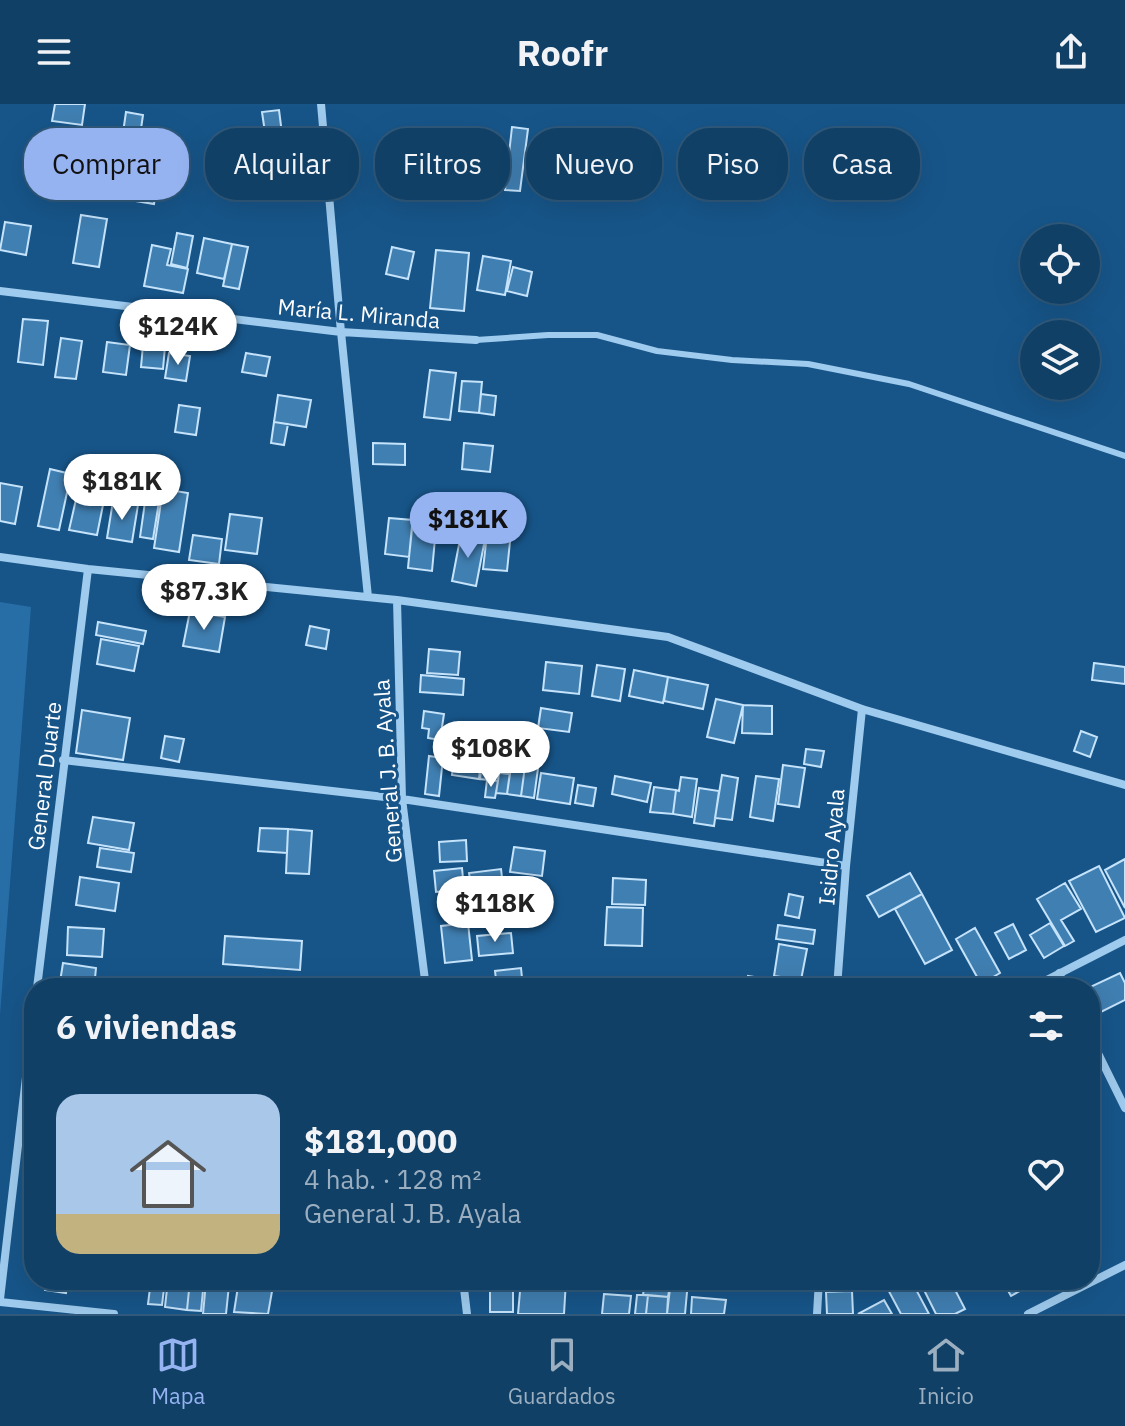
<!DOCTYPE html>
<html lang="es">
<meta charset="utf-8">
<style>
:root{--surface:#114067;--page:#1e4b70;--text:#f1f3f6;--muted:#9cafc0;--line:#30597b;--accent:#95b2f1}
body{margin:0;font-family:"IBM Plex Sans",sans-serif;background:var(--page);color:var(--text);height:100vh;display:flex;flex-direction:column;font-size:30px;white-space:nowrap}
*{box-sizing:border-box;margin:0}
p{font-size:26px;color:var(--muted)}
.icon{flex:none;width:44px;height:44px;fill:none;stroke:currentColor;stroke-width:2;stroke-linecap:round;stroke-linejoin:round}
.map{position:relative;flex:1;overflow:hidden}
.sheet{position:absolute;left:24px;top:874px;width:1076px;height:312px;display:flex;flex-direction:column;background:var(--surface);border-radius:32px;box-shadow:0 8px 32px #0002,0 0 0 2px var(--line)}
.sheet>*{flex:none}
.hud{position:absolute;left:24px;top:24px;width:1078px;height:72px;display:flex;gap:16px}
.buttons{position:absolute;left:1020px;top:120px;display:grid;gap:16px}
.buttons a{display:grid;place-items:center;width:80px;height:80px;border-radius:50%;background:var(--surface);box-shadow:0 8px 32px #0002,0 0 0 2px var(--line);font-size:40px}
.price{position:absolute;translate:-50% -68px;padding:0 18px;border-radius:28px;background:#fff;color:#222;font-size:26px;line-height:52px;filter:drop-shadow(0 2px 4px #0008)}
.price::after{content:'';position:absolute;left:50%;top:48px;width:24px;height:18px;margin-left:-12px;background:inherit;clip-path:polygon(0 0,100% 0,50% 100%)}
.price.selected{background:var(--accent);color:#111}
ul{padding:0;list-style:none}
li{display:flex;align-items:center;gap:24px;height:200px;padding:0 32px}
li span{display:grid;place-items:center;flex:none;width:224px;height:160px;border-radius:24px;color:#555}
li>.icon{margin-inline-start:auto}
span .icon{width:96px;height:96px;fill:#fffc;stroke-width:1}
li b{font-size:34px}
h2{display:flex;justify-content:space-between;align-items:center;height:96px;padding:0 32px;font-size:34px}
.chip{padding:0 28px;border-radius:32px;background:var(--surface);box-shadow:0 8px 32px #0002,0 0 0 2px var(--line);font-size:28px;line-height:72px}
.chip.selected{background:var(--accent);color:#111}
header{display:flex;justify-content:space-between;align-items:center;height:104px;padding:0 32px;background:var(--surface);font-size:36px;font-weight:700}
.tabs{display:flex;justify-content:space-around;align-items:center;height:112px;border-top:2px solid var(--line);background:var(--surface);font-size:22px;color:var(--muted)}
.tabs a{display:grid;justify-items:center;gap:4px}
.tabs .selected{color:var(--accent)}
.map>svg:first-child{display:block}
.green{fill:#276ea6}
.building{fill:#407fb2;stroke:#c5e3fa;stroke-width:2}
.lines{fill:none;stroke-linecap:round;stroke-linejoin:round}
.lane{stroke:#9fcbee;stroke-width:6}
.street{stroke:#9fcbee;stroke-width:8}
.labels{text-anchor:middle;dominant-baseline:central;stroke-width:6;stroke-linejoin:round;paint-order:stroke}
.street-label{font-size:22px;fill:#fff;stroke:#175589}
</style>
<header><svg class="icon" aria-label="menu" viewBox="0 0 24 24"><path d="M4 6h16M4 12h16M4 18h16"/></svg>Roofr<svg class="icon" aria-label="share" viewBox="0 0 24 24"><path d="M12 15V3M7 8l5-5 5 5M5 13v7h14v-7"/></svg></header>
<div class="map">
<svg width="1125" height="1210" viewBox="0 0 1125 1210">
<rect width="100%" height="100%" fill="#175589"/>
<path class="green" d="M 0,498 L 31,503 L 0,911 Z"/>
<path class="building" d="M 55,0 L 85,0 L 82,21 L 52,17 Z
M 279,6 L 286,61 L 270,63 L 262,8 Z
M 126,8 L 143,11 L 134,73 L 117,70 Z
M 512,23 L 528,25 L 520,87 L 505,86 Z
M 120,74 L 157,79 L 154,100 L 117,94 Z
M 81,111 L 107,115 L 99,163 L 73,159 Z
M 5,118 L 31,122 L 26,151 L 0,146 Z
M 177,129 L 193,132 L 187,164 L 171,160 Z
M 204,134 L 232,140 L 224,175 L 197,169 Z
M 232,140 L 248,143 L 239,185 L 223,182 Z
M 152,141 L 171,145 L 167,161 L 188,165 L 183,189 L 144,182 Z
M 392,143 L 414,148 L 408,175 L 386,170 Z
M 436,146 L 469,149 L 464,207 L 430,204 Z
M 483,152 L 511,157 L 505,191 L 477,186 Z
M 513,163 L 532,168 L 527,192 L 507,187 Z
M 23,215 L 48,217 L 43,261 L 18,258 Z
M 61,234 L 82,237 L 76,275 L 55,273 Z
M 107,238 L 130,241 L 126,271 L 103,268 Z
M 143,241 L 165,243 L 163,265 L 141,263 Z
M 169,249 L 190,252 L 186,277 L 165,274 Z
M 246,249 L 270,253 L 266,272 L 242,268 Z
M 430,266 L 456,269 L 450,316 L 424,313 Z
M 462,277 L 482,278 L 479,309 L 459,307 Z
M 481,290 L 496,292 L 494,311 L 479,309 Z
M 278,291 L 311,296 L 306,323 L 274,318 Z
M 179,301 L 200,304 L 196,331 L 175,328 Z
M 274,318 L 288,320 L 284,341 L 271,339 Z
M 373,339 L 405,340 L 405,361 L 373,360 Z
M 464,339 L 493,342 L 490,368 L 462,365 Z
M 50,365 L 71,370 L 59,426 L 38,422 Z
M 148,377 L 162,379 L 153,435 L 140,433 Z
M 0,379 L 22,383 L 15,420 L 0,417 Z
M 163,385 L 188,389 L 179,448 L 154,444 Z
M 77,391 L 104,396 L 97,431 L 69,426 Z
M 113,397 L 138,401 L 132,438 L 107,434 Z
M 490,405 L 513,408 L 507,467 L 483,465 Z
M 230,410 L 262,414 L 257,450 L 225,446 Z
M 389,414 L 413,416 L 409,453 L 385,450 Z
M 412,422 L 436,424 L 432,467 L 408,464 Z
M 461,430 L 485,435 L 476,482 L 452,477 Z
M 193,431 L 222,435 L 219,460 L 189,456 Z
M 190,507 L 225,513 L 219,548 L 183,542 Z
M 98,518 L 146,527 L 143,540 L 96,531 Z
M 310,522 L 329,526 L 326,545 L 306,541 Z
M 101,535 L 139,542 L 134,567 L 97,560 Z
M 429,545 L 460,548 L 458,571 L 427,569 Z
M 546,558 L 582,562 L 579,590 L 543,586 Z
M 1094,559 L 1125,563 L 1125,580 L 1092,576 Z
M 597,561 L 625,565 L 620,597 L 592,592 Z
M 634,566 L 668,573 L 663,599 L 629,592 Z
M 421,571 L 464,575 L 463,591 L 420,588 Z
M 668,573 L 708,581 L 703,605 L 664,597 Z
M 716,595 L 743,601 L 734,639 L 707,633 Z
M 743,601 L 772,602 L 772,630 L 742,629 Z
M 541,604 L 572,609 L 569,628 L 538,624 Z
M 82,606 L 130,614 L 123,656 L 76,649 Z
M 424,607 L 444,610 L 440,636 L 428,634 L 429,625 L 422,624 Z
M 1081,627 L 1097,633 L 1090,653 L 1074,647 Z
M 165,632 L 184,635 L 179,658 L 161,654 Z
M 440,636 L 456,638 L 454,654 L 438,652 Z
M 806,645 L 824,647 L 821,663 L 804,660 Z
M 454,651 L 481,654 L 479,675 L 452,671 Z
M 429,652 L 443,654 L 439,692 L 425,690 Z
M 483,652 L 501,654 L 498,677 L 480,675 Z
M 512,653 L 526,655 L 521,692 L 507,690 Z
M 526,655 L 539,657 L 534,694 L 521,692 Z
M 783,661 L 805,664 L 799,703 L 778,700 Z
M 499,669 L 510,670 L 507,690 L 496,689 Z
M 541,669 L 574,674 L 570,700 L 537,695 Z
M 722,671 L 738,674 L 732,716 L 715,714 Z
M 615,672 L 651,679 L 647,698 L 612,690 Z
M 756,672 L 779,675 L 773,717 L 750,713 Z
M 681,673 L 697,675 L 692,713 L 673,710 L 676,686 L 679,687 Z
M 487,676 L 498,677 L 495,694 L 485,693 Z
M 578,681 L 596,684 L 593,702 L 575,699 Z
M 654,683 L 676,686 L 673,710 L 650,708 Z
M 699,684 L 719,687 L 714,722 L 694,719 Z
M 93,713 L 134,719 L 129,746 L 88,739 Z
M 260,724 L 288,725 L 287,749 L 258,747 Z
M 288,725 L 312,727 L 309,770 L 286,769 Z
M 466,736 L 467,757 L 440,758 L 439,738 Z
M 514,743 L 545,747 L 542,772 L 510,768 Z
M 100,744 L 134,749 L 131,768 L 97,763 Z
M 1125,755 L 1125,804 L 1105,766 Z
M 1099,762 L 1125,814 L 1096,828 L 1069,777 Z
M 462,764 L 464,785 L 436,788 L 434,767 Z
M 501,765 L 503,782 L 472,787 L 469,769 Z
M 910,769 L 922,790 L 879,813 L 867,792 Z
M 80,773 L 119,779 L 115,807 L 76,801 Z
M 613,774 L 646,776 L 645,801 L 612,800 Z
M 1065,779 L 1081,805 L 1061,816 L 1074,837 L 1065,842 L 1037,795 Z
M 789,790 L 803,793 L 799,814 L 785,811 Z
M 922,790 L 952,846 L 925,860 L 895,805 Z
M 543,796 L 545,814 L 522,817 L 520,798 Z
M 607,803 L 643,804 L 642,842 L 605,841 Z
M 468,819 L 472,856 L 445,859 L 441,822 Z
M 1050,819 L 1064,842 L 1044,854 L 1030,831 Z
M 1013,820 L 1026,846 L 1009,855 L 995,829 Z
M 778,821 L 815,826 L 813,840 L 776,835 Z
M 68,823 L 104,825 L 102,853 L 67,851 Z
M 975,824 L 1000,869 L 981,880 L 956,835 Z
M 511,829 L 513,849 L 479,852 L 477,832 Z
M 225,832 L 302,837 L 300,866 L 223,860 Z
M 779,840 L 807,845 L 801,876 L 774,872 Z
M 63,859 L 96,864 L 94,884 L 59,884 Z
M 521,864 L 523,884 L 497,884 L 495,867 Z
M 1120,869 L 1125,879 L 1125,896 L 1095,911 L 1090,901 L 1088,884 Z
M 748,872 L 804,881 L 804,884 L 746,884 Z
M 46,1176 L 68,1176 L 66,1189 L 45,1186 Z
M 151,1176 L 165,1176 L 162,1201 L 148,1200 Z
M 168,1176 L 190,1176 L 187,1206 L 165,1203 Z
M 190,1176 L 204,1176 L 201,1207 L 187,1206 Z
M 239,1176 L 274,1176 L 268,1210 L 234,1208 Z
M 490,1176 L 513,1176 L 513,1208 L 490,1208 Z
M 521,1176 L 566,1176 L 564,1210 L 518,1210 Z
M 645,1176 L 671,1176 L 668,1193 L 643,1191 Z
M 671,1176 L 688,1177 L 685,1210 L 667,1210 Z
M 892,1176 L 911,1176 L 929,1210 L 901,1210 L 885,1180 Z
M 919,1176 L 950,1176 L 965,1205 L 955,1210 L 936,1210 Z
M 1002,1176 L 1030,1176 L 1032,1180 L 1011,1192 Z
M 206,1178 L 229,1181 L 226,1210 L 203,1210 Z
M 852,1187 L 853,1210 L 827,1210 L 826,1188 Z
M 604,1190 L 631,1192 L 629,1210 L 602,1210 Z
M 637,1191 L 648,1191 L 646,1210 L 635,1210 Z
M 648,1191 L 668,1193 L 667,1210 L 646,1210 Z
M 692,1193 L 726,1196 L 724,1210 L 691,1210 Z
M 884,1196 L 892,1210 L 858,1210 Z"/>
<g class="lines">
<path class="lane" d="M 476,236 L 548,231 L 597,231 L 657,247 L 732,256 L 808,260 L 909,280 L 1125,352"/>
<path class="street" d="M 321,0 L 341,228 L 368,493
M 0,187 L 341,228 L 476,236
M 0,453 L 88,465 L 397,496 L 668,533 L 862,605 L 1125,681
M 397,496 L 402,695 L 426,884
M 63,656 L 402,695 L 846,762
M 1059,869 L 1066,884
M 37,884 L 88,465
M 837,884 L 846,762 L 862,605
M 1031,884 L 1125,836
M 1090,933 L 1125,1004
M 463,1176 L 467,1210
M 0,1195 L 34,905
M 0,1198 L 114,1210
M 817,1210 L 819,1176
M 1028,1210 L 1125,1161"/>
</g>
<g class="labels">
<g class="street-label">
<text transform="translate(359 209) rotate(5)">María L. Miranda</text>
<text transform="translate(387 667) rotate(-94)">General J. B. Ayala</text>
<text transform="translate(44 672) rotate(-83)">General Duarte</text>
<text transform="translate(831 743) rotate(-85)">Isidro Ayala</text>
</g>
</g>
</svg>
<div class="buttons">
<a><svg class="icon" aria-label="locate" viewBox="0 0 24 24"><circle cx="12" cy="12" r="6"/><path d="M12 2v4M12 18v4M2 12h4M18 12h4"/></svg></a>
<a><svg class="icon" aria-label="layers" viewBox="0 0 24 24"><path d="M12 4l9 5-9 5-9-5zM3 14l9 5 9-5"/></svg></a>
</div>
<b class="price" style="left:178px;top:263px">$124K</b>
<b class="price" style="left:122px;top:418px">$181K</b>
<b class="price selected" style="left:468px;top:456px">$181K</b>
<b class="price" style="left:204px;top:528px">$87.3K</b>
<b class="price" style="left:491px;top:685px">$108K</b>
<b class="price" style="left:495px;top:840px">$118K</b>
<div class="hud">
<a class="chip selected">Comprar</a>
<a class="chip">Alquilar</a>
<a class="chip">Filtros</a>
<a class="chip">Nuevo</a>
<a class="chip">Piso</a>
<a class="chip">Casa</a>
</div>
<section class="sheet">
<h2>6 viviendas<svg class="icon" aria-label="filters" viewBox="0 0 24 24"><path d="M4 7h16M4 17h16"/><circle cx="9" cy="7" r="2"/><circle cx="15" cy="17" r="2"/></svg></h2>
<ul>
<li><span style="background:linear-gradient(#a9c7e8 75%,#c2b280 0)"><svg class="icon" aria-label="home" viewBox="0 0 24 24"><path d="M3 11l9-7 9 7M6 9v11h12V9"/></svg></span><div><b>$181,000</b><p>4 hab. · 128 m²</p><p>General J. B. Ayala</p></div><svg class="icon" aria-label="heart" viewBox="0 0 24 24"><path d="M12 20l-8-8c-3-5 5-10 8-4 3-6 11-1 8 4z"/></svg></li>
</ul>
</section>
</div>
<nav class="tabs">
<a class="selected"><svg class="icon" aria-label="map" viewBox="0 0 24 24"><path d="M3 6l6-2 6 2 6-2v14l-6 2-6-2-6 2zM9 4v14M15 6v14"/></svg>Mapa</a>
<a><svg class="icon" aria-label="saved" viewBox="0 0 24 24"><path d="M7 4h10v16l-5-4-5 4z"/></svg>Guardados</a>
<a><svg class="icon" aria-label="home" viewBox="0 0 24 24"><path d="M3 11l9-7 9 7M6 9v11h12V9"/></svg>Inicio</a>
</nav>
